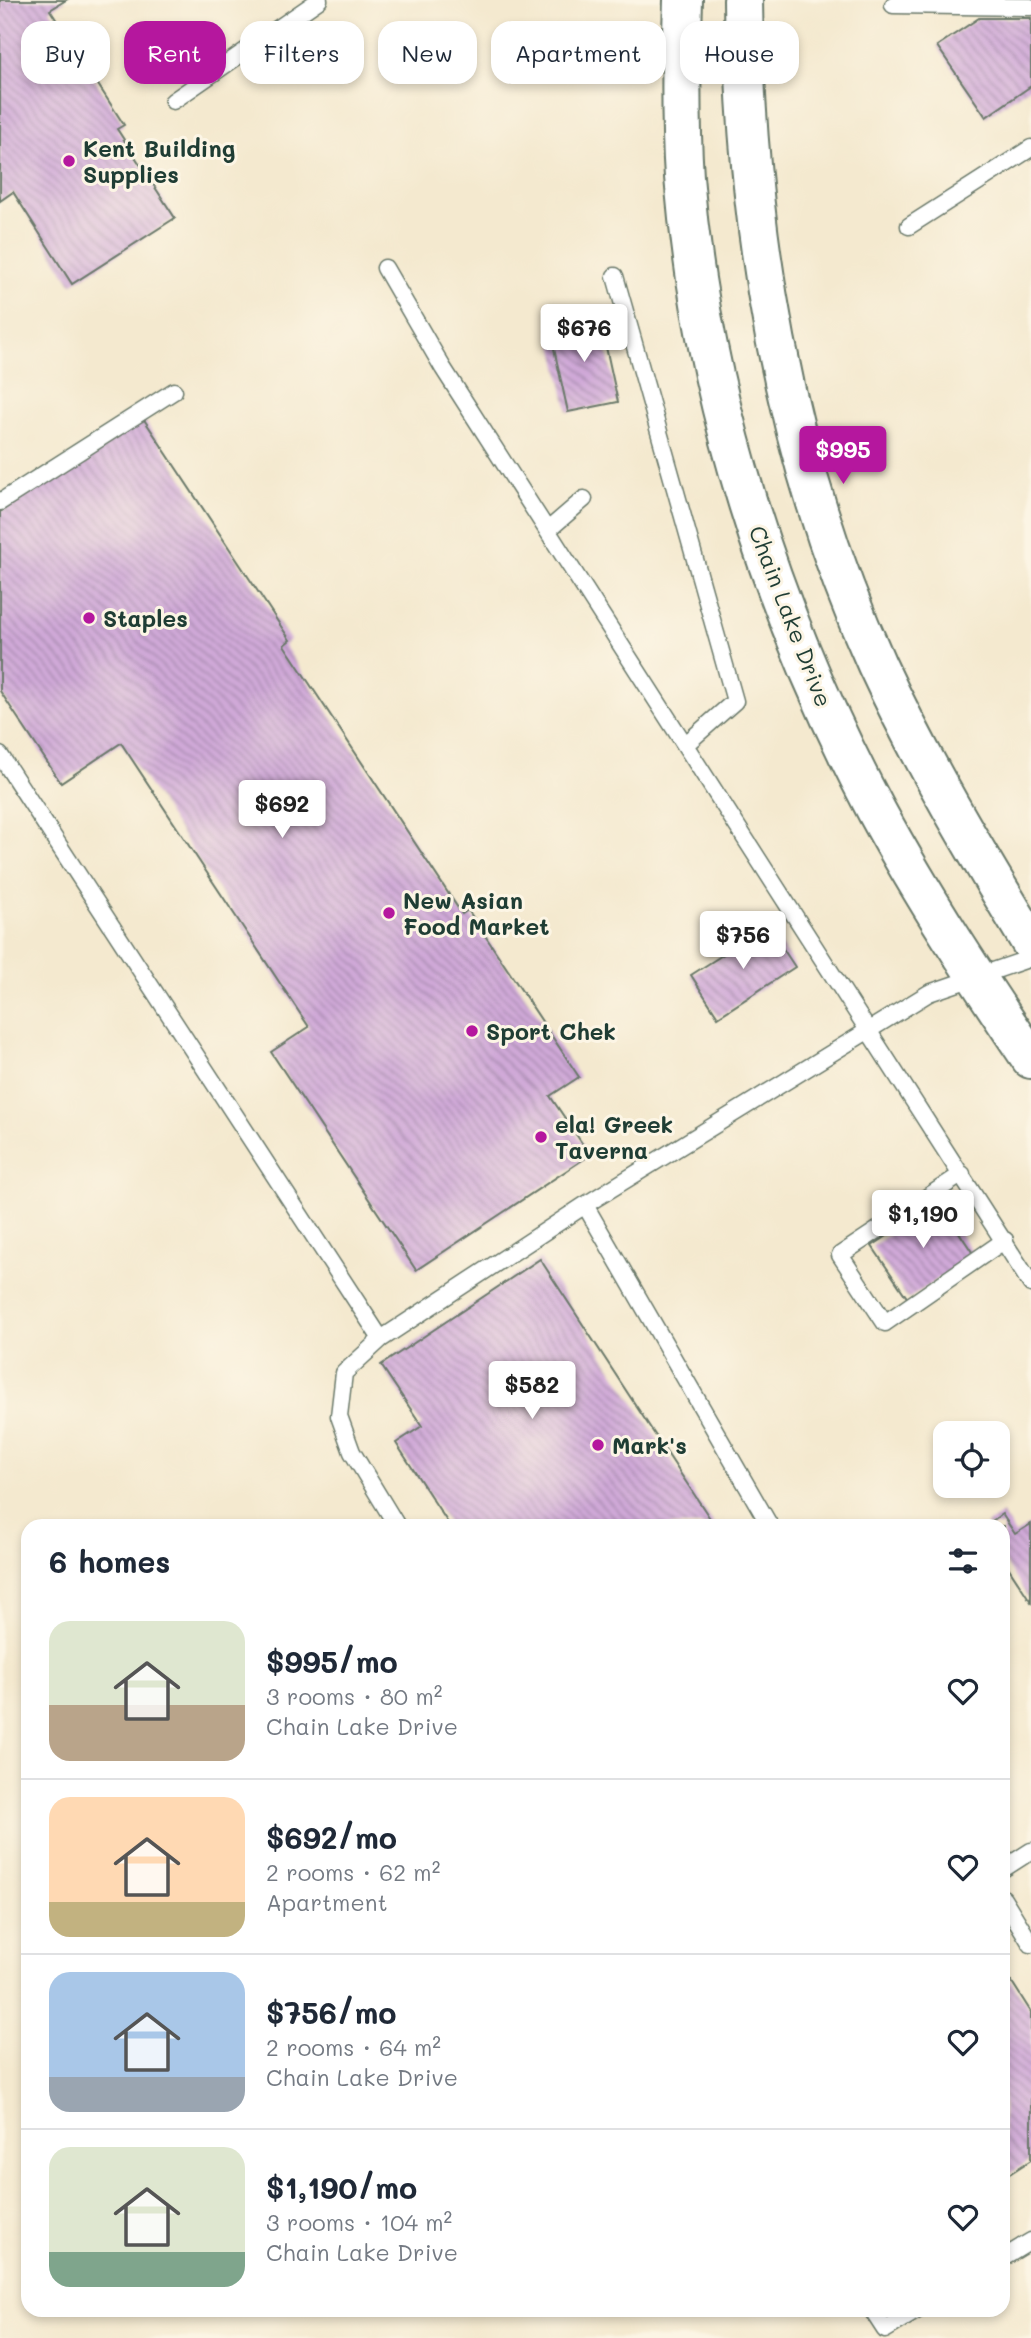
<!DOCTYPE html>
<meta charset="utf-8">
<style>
:root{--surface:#fff;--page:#f6f6f7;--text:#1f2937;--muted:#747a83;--line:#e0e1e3;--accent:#b5179e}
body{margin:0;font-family:Mali,sans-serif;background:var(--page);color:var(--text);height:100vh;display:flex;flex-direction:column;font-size:26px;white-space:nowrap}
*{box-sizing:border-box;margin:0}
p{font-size:23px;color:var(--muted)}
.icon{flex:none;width:38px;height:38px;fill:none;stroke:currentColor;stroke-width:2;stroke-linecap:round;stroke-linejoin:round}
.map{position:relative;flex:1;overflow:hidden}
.panel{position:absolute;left:21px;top:1519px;width:989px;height:798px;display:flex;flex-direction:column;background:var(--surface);border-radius:21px;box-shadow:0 4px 10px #0003}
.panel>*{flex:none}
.banner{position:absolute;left:21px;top:21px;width:990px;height:63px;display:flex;gap:14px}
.controls{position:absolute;left:933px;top:1421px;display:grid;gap:14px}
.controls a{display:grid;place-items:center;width:77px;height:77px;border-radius:14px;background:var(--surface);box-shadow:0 4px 10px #0003;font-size:35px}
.price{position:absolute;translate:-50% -60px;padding:0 16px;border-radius:7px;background:#fff;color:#222;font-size:23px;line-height:46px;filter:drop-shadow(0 2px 4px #0008)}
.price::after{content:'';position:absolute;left:50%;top:42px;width:21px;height:16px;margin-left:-10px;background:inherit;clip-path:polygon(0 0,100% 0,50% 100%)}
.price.selected{background:var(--accent);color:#fff}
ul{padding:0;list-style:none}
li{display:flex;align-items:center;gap:21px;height:175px;padding:0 28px}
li+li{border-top:2px solid var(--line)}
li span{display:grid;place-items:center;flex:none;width:196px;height:140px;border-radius:21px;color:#555}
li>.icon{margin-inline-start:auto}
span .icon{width:84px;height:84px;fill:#fffc;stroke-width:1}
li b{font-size:30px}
h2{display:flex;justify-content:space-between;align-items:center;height:84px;padding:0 28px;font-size:30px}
.tag{padding:0 24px;border-radius:21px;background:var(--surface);box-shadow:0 4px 10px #0003;font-size:24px;line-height:63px}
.tag.selected{background:var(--accent);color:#fff}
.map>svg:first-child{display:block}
.building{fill:url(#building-back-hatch)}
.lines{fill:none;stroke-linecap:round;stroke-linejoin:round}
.service-casing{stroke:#6a796a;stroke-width:19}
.tertiary-casing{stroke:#6a796a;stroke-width:42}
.service{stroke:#fff;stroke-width:16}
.tertiary{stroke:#fff;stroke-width:38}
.poi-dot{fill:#b5179e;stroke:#fcf5e5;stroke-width:2.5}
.labels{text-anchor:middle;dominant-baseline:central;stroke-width:6;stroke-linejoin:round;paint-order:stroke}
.poi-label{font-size:23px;font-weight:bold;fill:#1f3d34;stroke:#fcf5e5;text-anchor:start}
.street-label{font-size:23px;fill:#1f3d34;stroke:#fcf5e5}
</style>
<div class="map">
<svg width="1031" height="2338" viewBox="0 0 1031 2338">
<defs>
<pattern id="building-back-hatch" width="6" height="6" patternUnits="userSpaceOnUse" patternTransform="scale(1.75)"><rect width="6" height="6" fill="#d0a9d8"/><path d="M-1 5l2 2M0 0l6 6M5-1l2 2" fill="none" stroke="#a88bb0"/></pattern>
</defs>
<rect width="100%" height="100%" fill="#fcf5e5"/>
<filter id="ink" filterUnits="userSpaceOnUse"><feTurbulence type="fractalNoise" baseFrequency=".0143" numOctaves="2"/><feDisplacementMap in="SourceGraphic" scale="14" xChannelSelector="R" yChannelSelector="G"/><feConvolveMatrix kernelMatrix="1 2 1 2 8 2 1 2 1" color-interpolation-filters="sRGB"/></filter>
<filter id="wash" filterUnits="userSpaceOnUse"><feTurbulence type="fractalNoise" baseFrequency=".00686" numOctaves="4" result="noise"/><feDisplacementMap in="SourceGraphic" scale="28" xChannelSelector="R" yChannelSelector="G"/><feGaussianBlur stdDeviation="1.57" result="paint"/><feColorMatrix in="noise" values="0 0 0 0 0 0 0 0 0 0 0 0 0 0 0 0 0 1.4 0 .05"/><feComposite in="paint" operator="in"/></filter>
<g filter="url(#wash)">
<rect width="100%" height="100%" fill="#f4e9cf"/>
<g id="blocks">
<path class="building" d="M 0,0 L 66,0 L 50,10 L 124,125 L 117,129 L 175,218 L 72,284 L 13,192 L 0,201 Z
M 979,18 L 1031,18 L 1031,86 L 986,117 L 937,46 Z
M 599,315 L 618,402 L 568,412 L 549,326 Z
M 143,418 L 290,640 L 284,645 L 462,914 L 468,910 L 579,1077 L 550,1096 L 590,1155 L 416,1270 L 271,1052 L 309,1027 L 121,743 L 61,783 L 0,691 L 0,512 Z
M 768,926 L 795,967 L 718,1017 L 691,975 Z
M 939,1202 L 974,1255 L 908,1299 L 872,1246 Z
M 540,1259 L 661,1444 L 715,1526 L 450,1526 L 396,1443 L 422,1426 L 381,1365 Z
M 1002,1514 L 1015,1534 L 1031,1524 L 1031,1602 L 1003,1559 L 1003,1526 L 985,1526 Z
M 1003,1968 L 1031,2012 L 1031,2160 L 1003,2178 Z"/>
</g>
</g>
<g filter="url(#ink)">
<use href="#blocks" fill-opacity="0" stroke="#6a796a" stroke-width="2"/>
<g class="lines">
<g class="service-casing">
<path id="service" d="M 893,5 L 1031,7
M 173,101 L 319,0
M 909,226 L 1031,148
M 385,268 L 443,368 L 1031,1284
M 615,276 L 735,701 L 686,744
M 0,502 L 174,391
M 548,530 L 584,499
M 0,755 L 381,1339
M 962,1174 L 840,1255 L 885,1323 L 1005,1240
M 585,1205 L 770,1526
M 397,1526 L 352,1452 L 339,1416 L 344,1373 L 381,1339 L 585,1205 L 929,993 L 1031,958
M 1003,1869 L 1031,1851
M 1003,1898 L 1031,1944
M 1003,2258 L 1031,2241
M 872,2310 L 885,2330 L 918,2310"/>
</g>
<g class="tertiary-casing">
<path id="tertiary" d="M 683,0 C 681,59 680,118 684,177 C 702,398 773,617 877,812 C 923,897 977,979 1031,1059
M 743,0 C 745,227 783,458 877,665 C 922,762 976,852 1031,943"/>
</g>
<use href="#service" class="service"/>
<use href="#tertiary" class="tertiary"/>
</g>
</g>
<g class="poi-dot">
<circle cx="69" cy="161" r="7"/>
<circle cx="89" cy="618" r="7"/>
<circle cx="389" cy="913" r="7"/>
<circle cx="472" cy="1031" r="7"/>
<circle cx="541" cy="1137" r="7"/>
<circle cx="598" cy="1445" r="7"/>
</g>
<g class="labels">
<g class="poi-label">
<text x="83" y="148">Kent Building<tspan x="83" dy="26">Supplies</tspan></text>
<text x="103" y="618">Staples</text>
<text x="403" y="900">New Asian<tspan x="403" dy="26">Food Market</tspan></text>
<text x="486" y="1031">Sport Chek</text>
<text x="555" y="1124">ela! Greek<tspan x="555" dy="26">Taverna</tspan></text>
<text x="612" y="1445">Mark's</text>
</g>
<g class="street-label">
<text transform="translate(791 616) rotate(69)">Chain Lake Drive</text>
</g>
</g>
</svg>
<div class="controls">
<a><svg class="icon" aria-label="locate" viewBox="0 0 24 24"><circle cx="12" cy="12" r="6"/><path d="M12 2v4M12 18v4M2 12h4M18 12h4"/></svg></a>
</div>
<b class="price" style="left:584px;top:364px">$676</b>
<b class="price selected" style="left:843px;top:486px">$995</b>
<b class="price" style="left:282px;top:840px">$692</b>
<b class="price" style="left:743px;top:971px">$756</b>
<b class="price" style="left:923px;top:1250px">$1,190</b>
<b class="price" style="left:532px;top:1421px">$582</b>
<div class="banner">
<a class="tag">Buy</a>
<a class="tag selected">Rent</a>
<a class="tag">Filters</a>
<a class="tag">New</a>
<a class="tag">Apartment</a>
<a class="tag">House</a>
</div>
<section class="panel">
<h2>6 homes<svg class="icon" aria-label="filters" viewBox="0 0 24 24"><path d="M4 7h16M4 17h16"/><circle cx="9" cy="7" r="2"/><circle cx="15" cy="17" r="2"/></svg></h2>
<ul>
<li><span style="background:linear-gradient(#dfe7d0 60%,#b9a48a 0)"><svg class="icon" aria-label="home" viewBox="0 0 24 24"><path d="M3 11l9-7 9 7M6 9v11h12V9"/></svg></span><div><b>$995/mo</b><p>3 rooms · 80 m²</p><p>Chain Lake Drive</p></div><svg class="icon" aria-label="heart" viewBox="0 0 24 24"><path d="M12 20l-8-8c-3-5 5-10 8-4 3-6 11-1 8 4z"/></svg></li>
<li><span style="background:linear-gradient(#ffd9b3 75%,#c2b280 0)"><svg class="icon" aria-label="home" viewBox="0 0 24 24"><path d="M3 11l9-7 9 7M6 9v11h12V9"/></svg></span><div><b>$692/mo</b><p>2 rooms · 62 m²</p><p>Apartment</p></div><svg class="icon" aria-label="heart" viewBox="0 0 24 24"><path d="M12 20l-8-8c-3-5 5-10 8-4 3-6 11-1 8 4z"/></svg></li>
<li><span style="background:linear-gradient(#a9c7e8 75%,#9aa5b1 0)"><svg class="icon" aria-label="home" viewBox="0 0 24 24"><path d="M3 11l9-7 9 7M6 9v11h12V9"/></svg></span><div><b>$756/mo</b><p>2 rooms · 64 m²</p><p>Chain Lake Drive</p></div><svg class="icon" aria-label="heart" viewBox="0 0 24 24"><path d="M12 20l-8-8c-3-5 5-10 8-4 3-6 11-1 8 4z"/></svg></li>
<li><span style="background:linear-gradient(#dfe7d0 75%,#7fa58c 0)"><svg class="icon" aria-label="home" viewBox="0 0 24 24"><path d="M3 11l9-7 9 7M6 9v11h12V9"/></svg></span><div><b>$1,190/mo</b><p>3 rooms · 104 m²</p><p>Chain Lake Drive</p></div><svg class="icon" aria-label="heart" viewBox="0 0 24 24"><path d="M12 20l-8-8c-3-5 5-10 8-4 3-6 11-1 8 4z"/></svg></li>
</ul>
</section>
</div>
